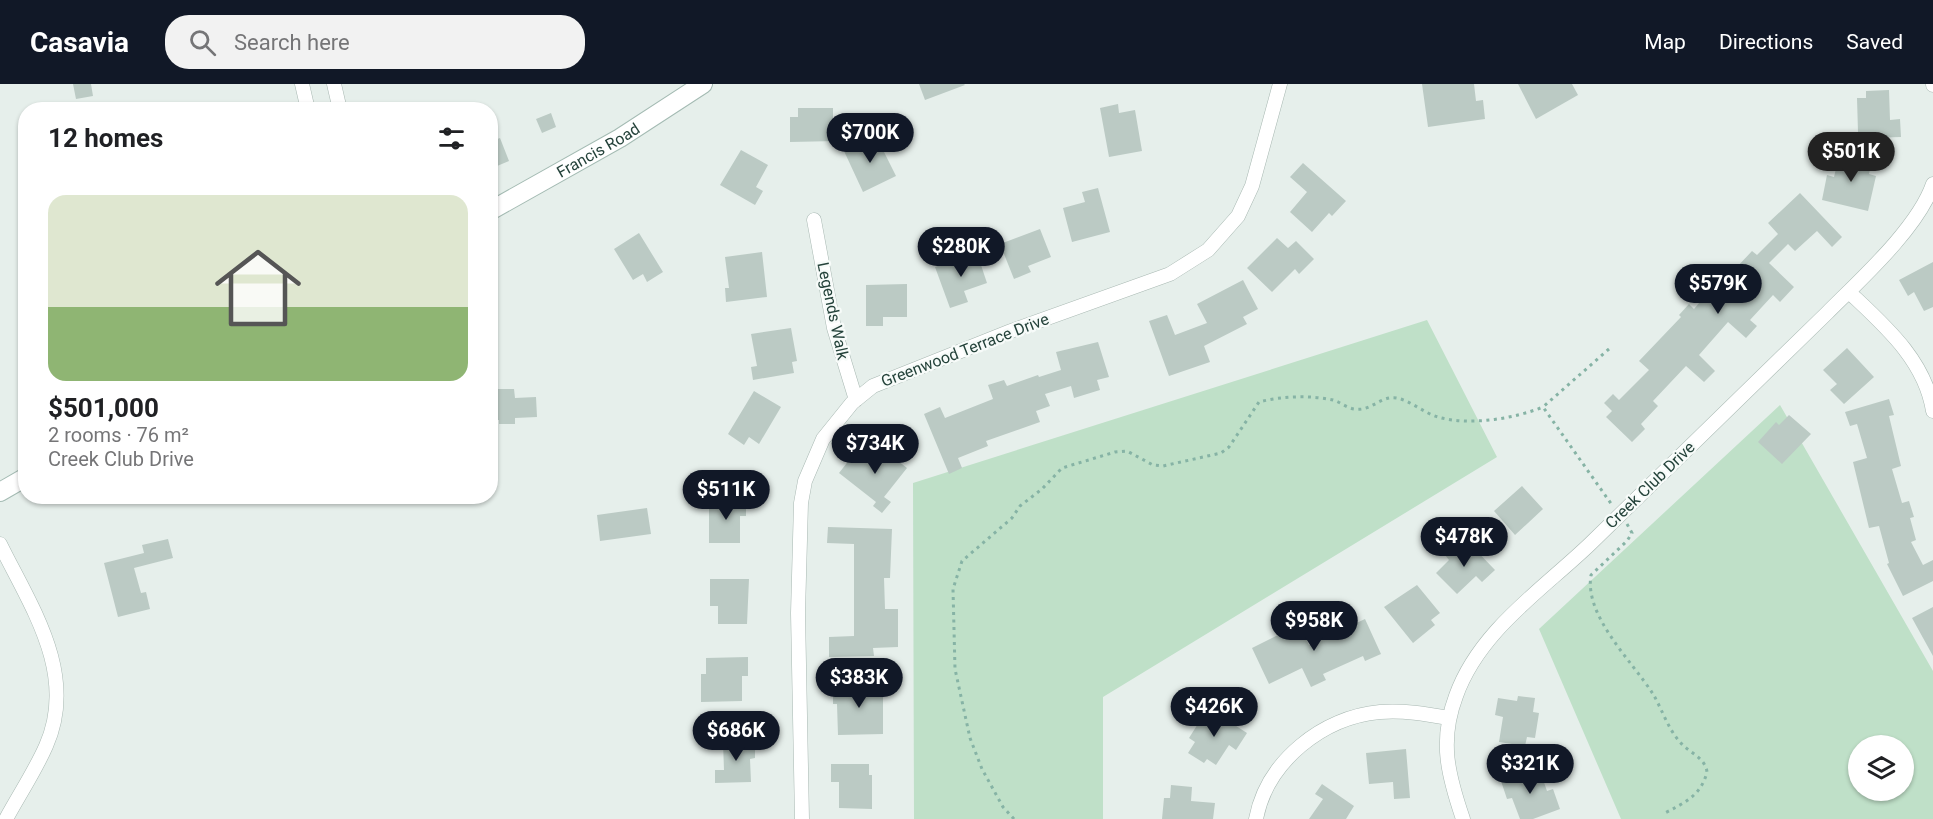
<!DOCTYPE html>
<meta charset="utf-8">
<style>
:root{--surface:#fff;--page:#f2f2f2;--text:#202124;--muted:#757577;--line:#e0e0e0;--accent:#111827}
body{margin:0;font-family:Roboto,sans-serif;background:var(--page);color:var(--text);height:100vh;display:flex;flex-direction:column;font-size:22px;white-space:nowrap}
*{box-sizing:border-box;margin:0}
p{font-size:20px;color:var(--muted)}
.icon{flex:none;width:33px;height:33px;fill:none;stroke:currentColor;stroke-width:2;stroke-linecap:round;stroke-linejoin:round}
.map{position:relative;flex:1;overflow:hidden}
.drawer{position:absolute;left:18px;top:18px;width:480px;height:402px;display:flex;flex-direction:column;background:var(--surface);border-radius:24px;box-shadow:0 2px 4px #0004}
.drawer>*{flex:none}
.tools{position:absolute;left:1848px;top:651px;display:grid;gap:12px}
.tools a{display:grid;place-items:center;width:66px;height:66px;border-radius:50%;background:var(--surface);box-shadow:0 2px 4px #0004;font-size:30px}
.price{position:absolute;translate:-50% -51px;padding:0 14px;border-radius:21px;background:var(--accent);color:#fff;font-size:20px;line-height:39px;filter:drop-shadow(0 2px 3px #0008)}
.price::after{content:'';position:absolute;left:50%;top:36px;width:18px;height:14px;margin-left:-9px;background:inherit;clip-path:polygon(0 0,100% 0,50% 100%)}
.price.selected{background:#222;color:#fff}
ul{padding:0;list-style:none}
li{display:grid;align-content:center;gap:12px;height:318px;padding:0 30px}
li+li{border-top:2px solid var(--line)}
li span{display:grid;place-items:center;height:186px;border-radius:18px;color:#555}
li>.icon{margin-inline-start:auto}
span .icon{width:108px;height:108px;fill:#fffc;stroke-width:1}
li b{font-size:26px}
h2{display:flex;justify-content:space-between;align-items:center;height:72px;padding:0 30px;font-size:26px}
header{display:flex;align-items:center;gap:36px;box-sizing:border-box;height:84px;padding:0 30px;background:var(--accent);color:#fff}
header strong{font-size:28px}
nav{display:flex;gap:33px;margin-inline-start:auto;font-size:21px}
.search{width:420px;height:54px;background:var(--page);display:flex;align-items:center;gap:15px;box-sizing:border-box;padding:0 21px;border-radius:24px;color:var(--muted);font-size:22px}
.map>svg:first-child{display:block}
.grass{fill:#bfe0c8;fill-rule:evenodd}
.building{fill:#bbcac4}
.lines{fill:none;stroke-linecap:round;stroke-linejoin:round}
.street-casing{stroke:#a8b8b2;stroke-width:15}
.secondary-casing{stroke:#a4bbb3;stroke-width:20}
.path{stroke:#86b3a5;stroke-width:3;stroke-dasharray:3 4.5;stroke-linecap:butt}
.street{stroke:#fff;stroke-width:14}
.secondary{stroke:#fff;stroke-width:18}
.labels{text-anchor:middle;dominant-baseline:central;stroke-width:4.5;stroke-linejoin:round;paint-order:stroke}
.street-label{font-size:16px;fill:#24423a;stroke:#f7fbf9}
</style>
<header>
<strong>Casavia</strong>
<div class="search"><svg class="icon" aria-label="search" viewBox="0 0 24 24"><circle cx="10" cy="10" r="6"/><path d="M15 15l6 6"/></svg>Search here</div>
<nav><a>Map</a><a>Directions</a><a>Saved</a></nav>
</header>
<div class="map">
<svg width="1933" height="735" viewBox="0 0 1933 735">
<rect width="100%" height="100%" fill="#e6efeb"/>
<path class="grass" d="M 1427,236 L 1497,373 L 1103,613 L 1103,735 L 914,735 L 913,399 Z
M 1780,321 L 1933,587 L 1933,735 L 1621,735 L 1539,545 ZM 1858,662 L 1904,662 L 1904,706 L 1858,706 Z"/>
<path class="building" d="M 73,0 L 91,0 L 93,12 L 76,15 Z
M 919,0 L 964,0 L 965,1 L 925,16 Z
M 1422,0 L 1474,0 L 1476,17 L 1483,16 L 1485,35 L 1428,43 Z
M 1518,0 L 1572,0 L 1578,11 L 1536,35 Z
M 1889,6 L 1890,36 L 1900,35 L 1901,53 L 1870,54 L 1869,48 L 1858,48 L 1857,14 L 1866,14 L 1866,7 Z
M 1118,20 L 1119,29 L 1135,26 L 1142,67 L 1109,73 L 1100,24 Z
M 798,24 L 833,24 L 833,36 L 837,36 L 837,57 L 790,58 L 790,33 L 798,33 Z
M 551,29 L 556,43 L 542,49 L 536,35 Z
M 876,52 L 896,92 L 863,108 L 844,67 Z
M 500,54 L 509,77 L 490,85 L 490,58 Z
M 741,66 L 768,81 L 756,103 L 763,107 L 755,121 L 720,101 Z
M 1840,68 L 1872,75 L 1869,90 L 1876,92 L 1868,127 L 1822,116 L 1827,91 L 1834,93 Z
M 1303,79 L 1346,117 L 1332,132 L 1329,129 L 1312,148 L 1290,128 L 1307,108 L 1290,93 Z
M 1098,104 L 1110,148 L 1072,158 L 1063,124 L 1085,118 L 1082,108 Z
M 1800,109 L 1842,153 L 1832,163 L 1817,147 L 1795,167 L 1788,160 L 1769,179 L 1794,203 L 1780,218 L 1773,211 L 1750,236 L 1757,242 L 1746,254 L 1728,238 L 1699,271 L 1715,287 L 1704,298 L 1686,282 L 1653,317 L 1658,322 L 1641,340 L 1645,345 L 1632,358 L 1606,333 L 1612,327 L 1604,319 L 1613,310 L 1619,316 L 1649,286 L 1639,277 L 1681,233 L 1679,231 L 1689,220 L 1694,225 L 1732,180 L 1736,184 L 1752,167 L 1757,171 L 1778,150 L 1768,139 Z
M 1040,145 L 1051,173 L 1028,182 L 1031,188 L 1014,195 L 1000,160 Z
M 639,149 L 663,188 L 647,198 L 643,190 L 633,196 L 614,165 Z
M 1277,154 L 1288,164 L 1296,157 L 1314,175 L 1299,190 L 1295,185 L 1272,208 L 1247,184 Z
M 762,168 L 767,213 L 726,218 L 725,204 L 729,204 L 725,173 Z
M 977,169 L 987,199 L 964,207 L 968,218 L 950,224 L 935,183 Z
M 1933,178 L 1933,223 L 1924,227 L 1914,208 L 1908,212 L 1899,196 Z
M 1243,196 L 1258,225 L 1243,233 L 1247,240 L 1204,262 L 1210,278 L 1169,292 L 1149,237 L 1167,231 L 1175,251 L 1207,239 L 1197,220 Z
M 907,200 L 907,233 L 883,233 L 883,242 L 866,242 L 866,201 Z
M 791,244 L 797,277 L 792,278 L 794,289 L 753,296 L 751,283 L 757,282 L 751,250 Z
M 1098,258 L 1109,293 L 1097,296 L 1100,306 L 1074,314 L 1071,302 L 1045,310 L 1050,322 L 1036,327 L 1040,338 L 986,357 L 988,362 L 958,374 L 962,384 L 949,390 L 924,330 L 940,323 L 945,334 L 993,315 L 988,301 L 1004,296 L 1007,302 L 1038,291 L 1039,293 L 1061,286 L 1056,268 Z
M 1847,264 L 1874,293 L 1844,320 L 1830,306 L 1837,300 L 1823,286 Z
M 490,305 L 514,305 L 515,314 L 536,313 L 537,333 L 515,334 L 515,340 L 499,340 L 499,336 L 490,336 Z
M 754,307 L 781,323 L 759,360 L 749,353 L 744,361 L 728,350 Z
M 1889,315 L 1894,331 L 1889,332 L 1901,382 L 1892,385 L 1902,419 L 1909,417 L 1914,433 L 1910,434 L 1916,456 L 1911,458 L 1923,481 L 1933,476 L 1933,497 L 1903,512 L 1887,480 L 1889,479 L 1879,442 L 1869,444 L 1853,378 L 1867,374 L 1857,340 L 1850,342 L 1845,328 Z
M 1789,331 L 1811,350 L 1782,380 L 1758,358 L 1776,338 L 1779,341 Z
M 878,361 L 907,384 L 884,413 L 891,418 L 882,429 L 873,422 L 876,418 L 839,389 L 850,375 L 855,378 L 866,365 L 871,369 Z
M 1522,402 L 1543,425 L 1515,451 L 1494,427 Z
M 713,415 L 746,415 L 746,432 L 740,432 L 740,459 L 709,459 L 709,425 L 713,425 Z
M 647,424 L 651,450 L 600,457 L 597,431 Z
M 828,443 L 892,445 L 890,494 L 884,494 L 885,525 L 898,525 L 898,563 L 873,564 L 874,572 L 829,573 L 829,553 L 854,552 L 854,460 L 827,459 Z
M 168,455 L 173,474 L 134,484 L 141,509 L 146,508 L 150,525 L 118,533 L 104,479 L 144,469 L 142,461 Z
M 1469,459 L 1495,486 L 1482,498 L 1476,492 L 1457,510 L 1436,489 L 1449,476 L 1445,471 L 1454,462 L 1459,468 Z
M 710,495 L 749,495 L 747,540 L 718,540 L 718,522 L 710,522 Z
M 1417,501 L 1440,529 L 1431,536 L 1435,541 L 1413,559 L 1384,523 Z
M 1933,523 L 1933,572 L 1912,534 Z
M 1297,535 L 1309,561 L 1365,535 L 1381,570 L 1365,577 L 1363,572 L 1323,590 L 1326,596 L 1311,603 L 1302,584 L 1269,600 L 1252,564 L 1282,549 L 1279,543 Z
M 748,573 L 748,592 L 742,592 L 742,617 L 701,618 L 701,590 L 706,590 L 706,574 Z
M 873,600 L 874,605 L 883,605 L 883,650 L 838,651 L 837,620 L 833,620 L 833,601 Z
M 1518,612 L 1535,614 L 1533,628 L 1539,629 L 1535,654 L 1527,653 L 1525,662 L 1499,658 L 1503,633 L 1495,631 L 1498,614 L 1517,617 Z
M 1208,624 L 1247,649 L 1236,666 L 1229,661 L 1216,681 L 1207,675 L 1204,679 L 1188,669 L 1195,658 L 1189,654 Z
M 755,657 L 755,674 L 750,675 L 751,698 L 715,699 L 715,686 L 724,686 L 723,658 Z
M 1406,665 L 1410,714 L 1394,715 L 1393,698 L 1369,700 L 1366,669 Z
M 831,680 L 869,680 L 869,691 L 872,691 L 872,725 L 839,724 L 839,698 L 831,698 Z
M 1539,684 L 1547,707 L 1553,705 L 1560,725 L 1533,735 L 1520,735 L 1512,714 L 1507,715 L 1501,697 Z
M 1322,700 L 1354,722 L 1346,735 L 1309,735 L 1323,715 L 1315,710 Z
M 1171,701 L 1192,703 L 1191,717 L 1215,719 L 1213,735 L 1162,735 L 1164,714 L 1170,714 Z"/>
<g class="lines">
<g class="street-casing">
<path id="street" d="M 302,0 L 308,26
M 334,0 L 340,26
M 1933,0 L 1933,1
M 814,136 L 834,244 L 856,316
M 1849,208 C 1884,241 1925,276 1933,327
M 0,460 C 31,523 78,590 46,662 C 35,687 19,711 6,735
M 802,735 L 798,529 L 801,419 L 805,397 L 823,355 L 852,319 L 873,302 L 1011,247 L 1170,190 L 1208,166 L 1238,132 L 1252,102 L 1280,0
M 1256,735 C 1267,677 1323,633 1380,628 C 1403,626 1426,630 1449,634
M 1463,735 C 1448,691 1439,657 1456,612 C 1479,547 1542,506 1590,460 C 1669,383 1748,306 1827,229 C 1860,196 1918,144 1933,100"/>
</g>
<g class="secondary-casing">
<g id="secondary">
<path id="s1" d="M 490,127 L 620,54 L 703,0"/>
<path d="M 0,408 L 26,393"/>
</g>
</g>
<path class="path" d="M 1609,265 L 1543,323 L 1612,421
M 1627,440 L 1632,449 L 1627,457 L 1591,491 C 1584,532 1632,577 1653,610 C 1662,625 1668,645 1680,658 C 1689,669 1705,673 1707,688 C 1701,712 1684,719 1663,730
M 1014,735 L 1003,723 L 982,685 L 970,654 L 955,585 L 953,505 L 962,477 L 1012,434 L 1020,422 L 1042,405 L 1062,384 L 1115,368 L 1127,367 L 1153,381 L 1163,382 L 1221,369 L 1229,363 L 1259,318 C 1282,312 1310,311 1333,316 C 1340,318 1347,324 1354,325 C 1371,328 1381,311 1397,314 C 1411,317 1424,329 1438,333 C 1469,342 1513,335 1543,323"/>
<use href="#street" class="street"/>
<use href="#secondary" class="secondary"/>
</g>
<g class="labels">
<g class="street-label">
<text stroke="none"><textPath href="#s1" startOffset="124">Francis Road</textPath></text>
<text transform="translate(833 227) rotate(78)">Legends Walk</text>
<text transform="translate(965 266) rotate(-21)">Greenwood Terrace Drive</text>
<text transform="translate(1650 401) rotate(-44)">Creek Club Drive</text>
</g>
</g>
</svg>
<div class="tools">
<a><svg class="icon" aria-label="layers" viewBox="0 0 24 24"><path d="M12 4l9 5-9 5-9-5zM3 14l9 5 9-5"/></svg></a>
</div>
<b class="price" style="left:870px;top:80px">$700K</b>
<b class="price selected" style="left:1851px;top:99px">$501K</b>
<b class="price" style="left:961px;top:194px">$280K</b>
<b class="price" style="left:1718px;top:231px">$579K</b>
<b class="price" style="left:875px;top:391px">$734K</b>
<b class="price" style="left:726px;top:437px">$511K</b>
<b class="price" style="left:1464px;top:484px">$478K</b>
<b class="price" style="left:1314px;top:568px">$958K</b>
<b class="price" style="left:859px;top:625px">$383K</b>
<b class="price" style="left:1214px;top:654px">$426K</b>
<b class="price" style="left:736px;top:678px">$686K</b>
<b class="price" style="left:1530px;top:711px">$321K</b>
<section class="drawer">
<h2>12 homes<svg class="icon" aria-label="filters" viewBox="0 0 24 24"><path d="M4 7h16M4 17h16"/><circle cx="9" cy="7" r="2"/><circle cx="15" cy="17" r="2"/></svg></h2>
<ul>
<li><span style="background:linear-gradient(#dfe7d0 60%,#8fb573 0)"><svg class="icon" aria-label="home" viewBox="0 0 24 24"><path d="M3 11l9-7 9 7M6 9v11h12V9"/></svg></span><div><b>$501,000</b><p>2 rooms · 76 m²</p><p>Creek Club Drive</p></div></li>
</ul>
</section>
</div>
